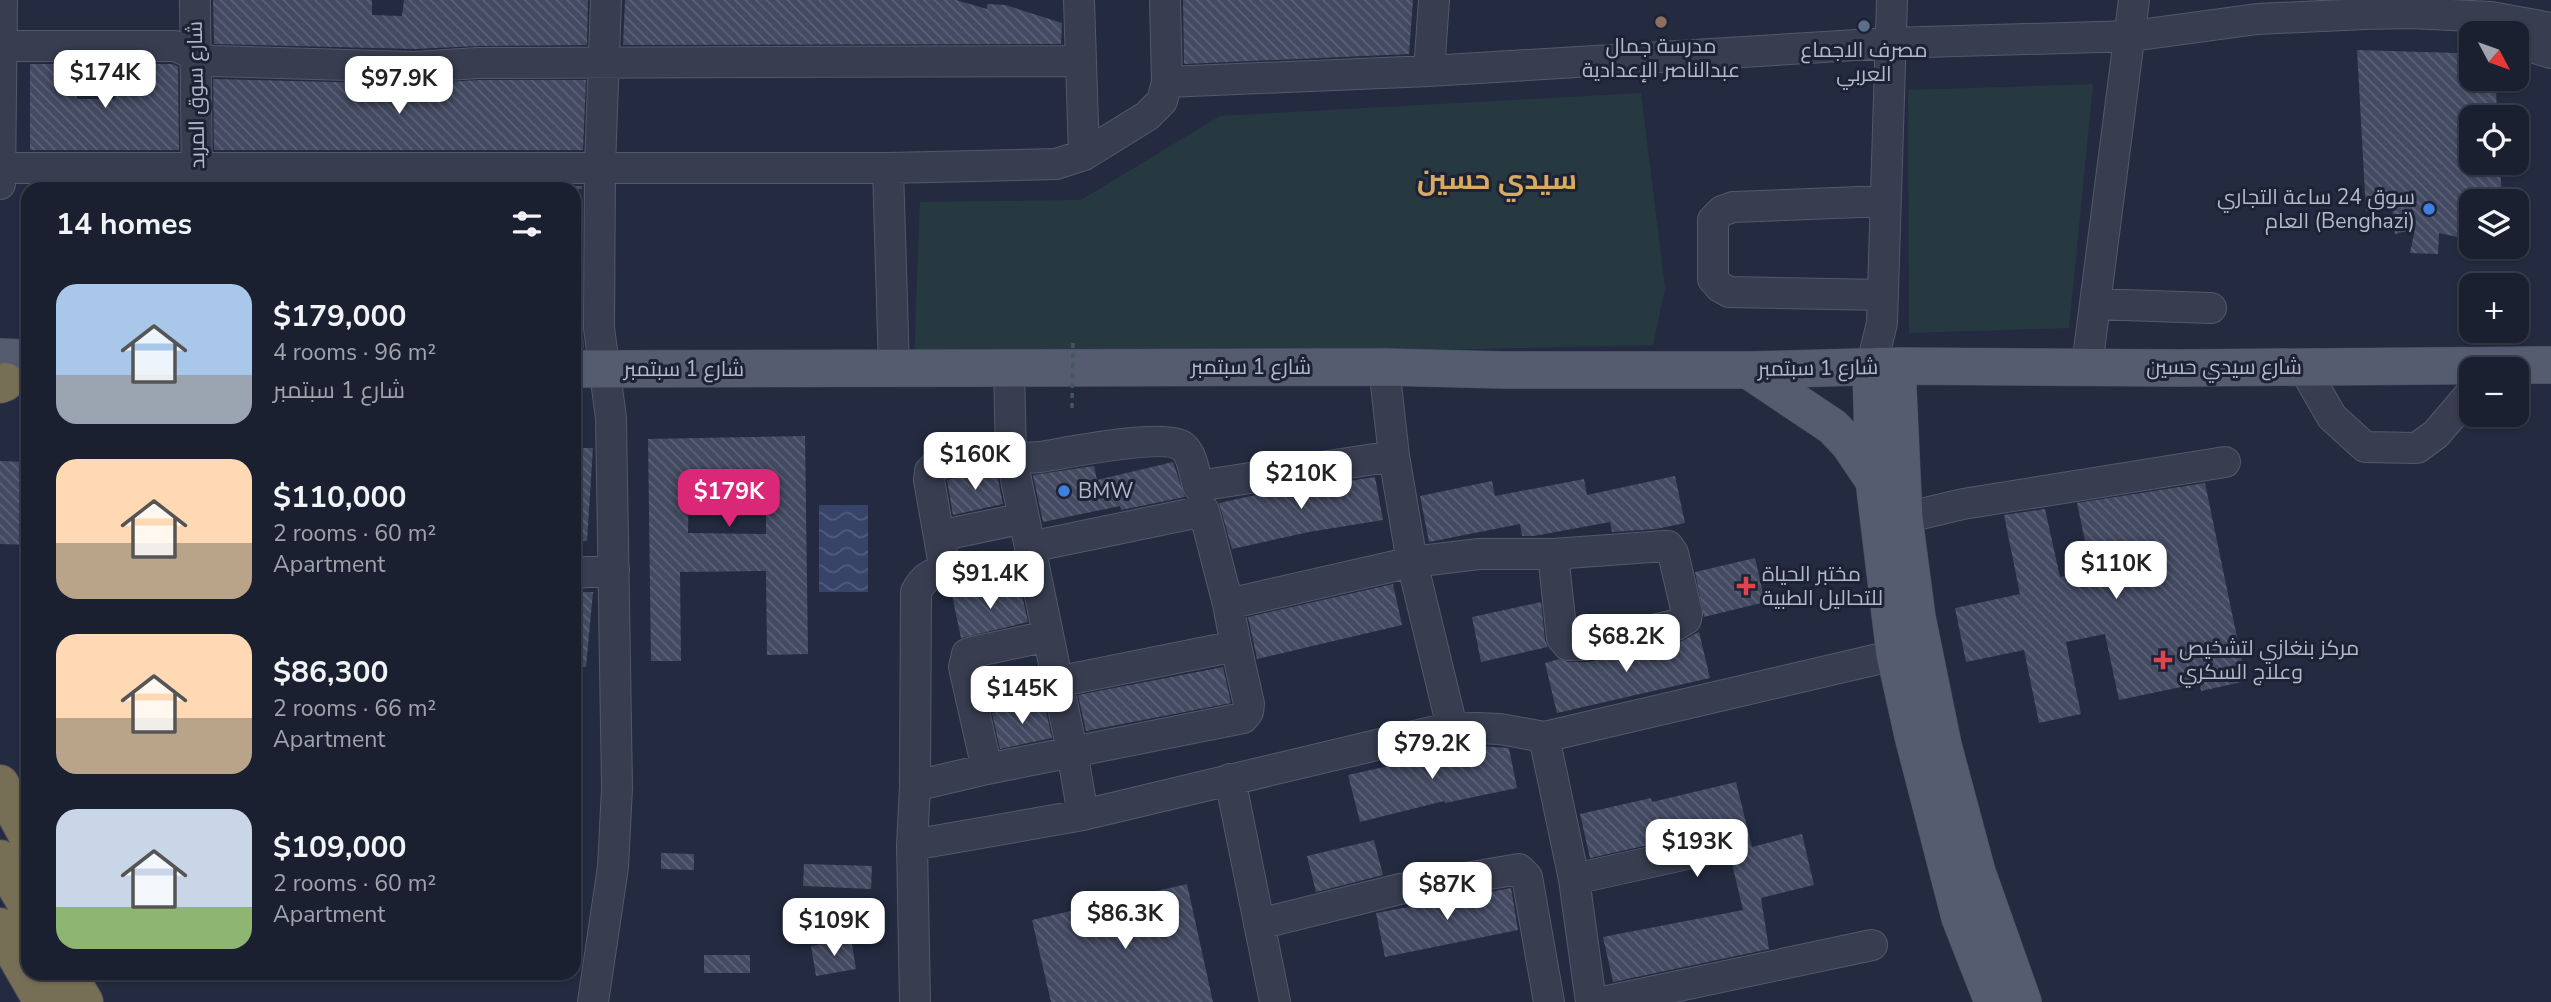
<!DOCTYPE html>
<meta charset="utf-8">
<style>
:root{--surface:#1b2030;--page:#242838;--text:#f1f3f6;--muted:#a0a3ab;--line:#393e4c;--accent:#db2777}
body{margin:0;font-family:"Nunito Sans",Cairo,sans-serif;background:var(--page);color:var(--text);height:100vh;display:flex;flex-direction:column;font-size:26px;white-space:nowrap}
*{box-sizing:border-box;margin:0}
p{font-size:23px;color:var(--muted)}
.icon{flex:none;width:38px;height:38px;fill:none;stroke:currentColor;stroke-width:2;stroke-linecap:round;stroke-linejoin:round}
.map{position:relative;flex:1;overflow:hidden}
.sheet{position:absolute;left:21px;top:182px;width:560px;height:798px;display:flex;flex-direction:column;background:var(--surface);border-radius:21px;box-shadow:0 2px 5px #0004,0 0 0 2px var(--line)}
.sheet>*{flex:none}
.needle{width:46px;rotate:131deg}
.fabs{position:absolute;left:2459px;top:21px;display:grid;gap:14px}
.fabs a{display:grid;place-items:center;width:70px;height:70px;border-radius:14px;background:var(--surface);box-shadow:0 2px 5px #0004,0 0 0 2px var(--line);font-size:35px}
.price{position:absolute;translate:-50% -60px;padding:0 16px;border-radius:14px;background:#fff;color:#222;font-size:23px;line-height:46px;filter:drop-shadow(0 2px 4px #0008)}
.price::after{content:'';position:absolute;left:50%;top:42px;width:21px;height:16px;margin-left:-10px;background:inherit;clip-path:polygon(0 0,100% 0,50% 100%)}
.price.current{background:var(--accent);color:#fff}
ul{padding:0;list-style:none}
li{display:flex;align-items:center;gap:21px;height:175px;padding:0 35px}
li span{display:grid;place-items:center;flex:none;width:196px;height:140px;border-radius:21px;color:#555}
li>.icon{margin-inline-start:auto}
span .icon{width:84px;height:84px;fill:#fffc;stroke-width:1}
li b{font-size:30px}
h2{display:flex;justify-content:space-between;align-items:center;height:84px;padding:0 35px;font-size:30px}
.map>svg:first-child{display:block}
.park{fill:#263941}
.water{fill:url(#water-waves)}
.building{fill:url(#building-back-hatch);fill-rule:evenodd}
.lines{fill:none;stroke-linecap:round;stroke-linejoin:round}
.minor-casing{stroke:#53596a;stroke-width:32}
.major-casing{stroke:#414759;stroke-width:38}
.highway-casing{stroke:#404657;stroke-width:40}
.minor{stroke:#383e50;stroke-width:30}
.major{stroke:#565c70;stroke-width:37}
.highway{stroke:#766f55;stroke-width:38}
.path-bridge{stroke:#44565e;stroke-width:3.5;stroke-dasharray:5 5;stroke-linecap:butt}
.education-dot{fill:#8d6e63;stroke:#1d2335;stroke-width:2.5}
.service-dot{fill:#5c6f8a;stroke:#1d2335;stroke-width:2.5}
.shop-dot{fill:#3f7fe0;stroke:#1d2335;stroke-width:2.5}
.health-dot{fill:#e0444e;stroke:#1d2335;stroke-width:2.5}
.labels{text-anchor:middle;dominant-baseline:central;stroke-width:6;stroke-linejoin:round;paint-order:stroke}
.poi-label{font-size:21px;fill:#b4b9ca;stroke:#1d2335;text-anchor:start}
.street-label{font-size:21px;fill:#b4b9ca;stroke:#1d2335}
.district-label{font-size:28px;font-weight:bold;fill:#d9aa61;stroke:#1d2335}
</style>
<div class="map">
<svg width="2551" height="1002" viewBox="0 0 2551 1002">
<defs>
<pattern id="water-waves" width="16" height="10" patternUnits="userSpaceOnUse" patternTransform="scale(1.75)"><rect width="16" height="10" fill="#374368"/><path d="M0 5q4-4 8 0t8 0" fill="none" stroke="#525c7c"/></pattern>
<pattern id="building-back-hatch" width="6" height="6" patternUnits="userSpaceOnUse" patternTransform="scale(1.75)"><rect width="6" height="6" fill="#434a62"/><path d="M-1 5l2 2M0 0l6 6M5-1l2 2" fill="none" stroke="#5c6277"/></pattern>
</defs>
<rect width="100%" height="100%" fill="#242b40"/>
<path class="park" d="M 2093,84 L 2069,328 L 1909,333 L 1908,90 Z
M 1641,93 L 1665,288 L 1653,345 L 914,362 L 920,202 L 1081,200 L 1220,116 Z"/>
<path class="water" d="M 819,505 L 868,505 L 868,592 L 819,592 Z"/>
<path class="building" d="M 213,0 L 372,0 L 372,15 L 402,16 L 404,0 L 588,0 L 587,45 L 478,46 L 415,49 L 214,44 Z
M 625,0 L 956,0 L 987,9 L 987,4 L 1005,5 L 1062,23 L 1061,44 L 623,45 Z
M 1183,0 L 1413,0 L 1409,54 L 1184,64 Z
M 2357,50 L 2457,53 L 2461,82 L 2496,88 L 2497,117 L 2471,117 L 2471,163 L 2500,163 L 2502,201 L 2471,201 L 2471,240 L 2439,233 L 2438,254 L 2410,253 L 2415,229 L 2395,234 L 2392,207 L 2366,211 Z
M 30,64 L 77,64 L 77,99 L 115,99 L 115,64 L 171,64 L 178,66 L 179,150 L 30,150 Z
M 213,79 L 414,84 L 479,80 L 586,80 L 583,150 L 214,150 Z
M 214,186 L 582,186 L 582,189 L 214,189 Z
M 574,278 L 582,278 L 582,328 L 584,348 L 574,348 Z
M 805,436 L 808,654 L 767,655 L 766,571 L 680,572 L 681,661 L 651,661 L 648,439 ZM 689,471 L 766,472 L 766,534 L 688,533 Z
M 574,448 L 593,448 L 587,541 L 574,541 Z
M 0,461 L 28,462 L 28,545 L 0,544 Z
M 1173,462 L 1185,497 L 1121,510 L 1120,506 L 1043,522 L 1033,475 L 1094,466 L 1097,480 Z
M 990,469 L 996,470 L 1003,504 L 953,515 L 947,480 Z
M 1675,476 L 1685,523 L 1656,529 L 1612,532 L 1610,522 L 1534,536 L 1522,536 L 1520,524 L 1429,542 L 1420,496 L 1492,481 L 1495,496 L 1584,479 L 1587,495 Z
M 1375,477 L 1383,520 L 1309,532 L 1232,549 L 1219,503 L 1256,495 Z
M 2205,483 L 2246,681 L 2201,691 L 2200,683 L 2119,700 L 2105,634 L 2066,642 L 2081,714 L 2039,723 L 2024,650 L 1966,662 L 1955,608 L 2020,594 L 2004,515 L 2045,509 L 2060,577 L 2091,570 L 2077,503 Z
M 1755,558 L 1765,602 L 1704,617 L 1695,572 Z
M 1393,584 L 1402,625 L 1257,659 L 1248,617 Z
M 1020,586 L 1028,622 L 961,638 L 952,595 L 961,596 Z
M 574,592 L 593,592 L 586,667 L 574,666 Z
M 1541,602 L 1545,640 L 1548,647 L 1481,662 L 1472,617 Z
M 1699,632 L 1710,678 L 1557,713 L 1545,663 L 1559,659 L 1568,662 L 1588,662 L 1680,642 Z
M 1223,667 L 1231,703 L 1086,731 L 1078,695 Z
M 1044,702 L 1052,738 L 1000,749 L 992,713 Z
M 1479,746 L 1509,748 L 1517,788 L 1445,803 L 1444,801 L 1360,822 L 1348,775 Z
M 1736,782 L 1752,847 L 1802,834 L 1814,885 L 1761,898 L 1769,949 L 1613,982 L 1603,937 L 1743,910 L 1725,834 L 1706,832 L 1590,858 L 1580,814 L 1651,798 L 1652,802 Z
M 1374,840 L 1383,875 L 1316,892 L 1307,856 Z
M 661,853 L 694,854 L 694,870 L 661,869 Z
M 804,864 L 872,866 L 871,889 L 803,886 Z
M 1187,884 L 1213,1002 L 1051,1002 L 1032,920 Z
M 1511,888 L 1518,930 L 1385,957 L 1376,913 Z
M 851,939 L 856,969 L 816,976 L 811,946 Z
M 704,955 L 750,955 L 750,973 L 704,973 Z"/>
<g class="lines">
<g class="minor-casing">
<path id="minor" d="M 195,0 L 197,189
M 1079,0 L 1084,155
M 1165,0 L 1167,82
M 2516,42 L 2551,53
M 2,46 L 174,46 C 188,50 197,57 211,61 L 415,67 L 478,63 L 1081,61
M 1429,71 L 1434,0
M 0,168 L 888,168
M 0,184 L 2,0
M 1883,295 L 1729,292 L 1720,287 L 1713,279 L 1713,220 L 1722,211 L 1733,207 L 1885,201
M 2095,304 L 2211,308
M 2087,366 L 2134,0
M 1384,367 L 1394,456 L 1412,562 L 1452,727
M 2303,367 L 2332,417 L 2365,447 L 2417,448 L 2436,434 L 2471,393
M 1009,368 L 1011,455 L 1072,751 L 1083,815 L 1452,727 L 1500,729 L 1544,737 L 1574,879 L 1591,1002
M 1871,368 L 1882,323 L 1892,0
M 894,369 L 888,168 L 1056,164 L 1084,155 L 1147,116 L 1162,101 L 1167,82 L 1429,71 L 1890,43 L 2132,36 L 2257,19 L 2365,14 L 2410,13 L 2491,17 L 2551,28
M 1904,518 L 1963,504 L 2225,462
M 939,536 L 1024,518
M 1034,566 L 958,579 L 950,577 L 945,571 L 929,480 L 930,471 L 936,465 L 990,451 L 1024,458 L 1040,457 C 1066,453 1163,433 1182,446 C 1193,454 1194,473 1198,486 L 1394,456
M 574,573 L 614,570
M 1228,604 L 1412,562 L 1479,554 L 1553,554 L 1665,546 L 1668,546 L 1673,553 L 1687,613 L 1686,619 L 1676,625 L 1584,645 L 1568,645 L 1562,638 L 1553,554
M 971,699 L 1236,646 L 1228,604 L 1204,511 L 1030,547
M 1544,737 L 1895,655
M 987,769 L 964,667 L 967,654 L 973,652 L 1048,636
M 1230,779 L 1275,1002
M 915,786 L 987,769 L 1243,718 L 1248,712 L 1249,704 L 1236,646
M 912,845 L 1083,815
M 1574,879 L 1710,849
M 1259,924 L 1400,889 L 1519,869 L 1527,877 L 1549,1002
M 593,1002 L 613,867 L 617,788 L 611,418 L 599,328 L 600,166 L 606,0
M 915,1002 L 912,845 L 915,786 L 916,592 C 923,578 930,574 945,571
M 1603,1002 L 1872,945"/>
</g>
<g class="major-casing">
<path id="major" d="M 0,357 L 28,358
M 1897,366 L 1904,518 L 1917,617 L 1943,745 L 1977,872 L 2023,1002
M 1871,368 L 1874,481 L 1895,655 L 1913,736 L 1960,918 L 1993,1002
M 574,369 L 1384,367 L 1504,370 L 1748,370 L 1897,366 L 2179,368 L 2551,365
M 1748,370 L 1833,427 L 1849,444 L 1874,481"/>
</g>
<g class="highway-casing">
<path id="highway" d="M 0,384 L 5,382
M 0,784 L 28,836
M 0,859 L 28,906
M 0,927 L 43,1002
M 67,973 L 84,1002"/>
</g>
<use href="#minor" class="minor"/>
<use href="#major" class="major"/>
<use href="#highway" class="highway"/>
<path class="path-bridge" d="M 1072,408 L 1073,338"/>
</g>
<circle class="education-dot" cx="1661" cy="22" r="7"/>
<circle class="service-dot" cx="1864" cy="26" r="7"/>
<g class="shop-dot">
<circle cx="2429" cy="209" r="7"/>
<circle cx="1064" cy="491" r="7"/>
</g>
<g class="health-dot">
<path d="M1742.5 575.5h7v7h7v7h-7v7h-7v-7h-7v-7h7z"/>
<path d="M2159.5 649.5h7v7h7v7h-7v7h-7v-7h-7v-7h7z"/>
</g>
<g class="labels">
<g class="poi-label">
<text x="1661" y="46" text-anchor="middle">مدرسة جمال<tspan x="1661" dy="24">عبدالناصر الإعدادية</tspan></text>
<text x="1864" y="50" text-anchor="middle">مصرف الاجماع<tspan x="1864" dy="24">العربي</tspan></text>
<text x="2415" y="197" text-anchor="end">سوق 24 ساعة التجاري<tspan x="2415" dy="24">العام (Benghazi)</tspan></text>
<text x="1078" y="491">BMW</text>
<text x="1762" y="574">مختبر الحياة<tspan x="1762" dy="24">للتحاليل الطبية</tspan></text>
<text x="2179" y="648">مركز بنغازي لتشخيص<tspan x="2179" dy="24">وعلاج السكري</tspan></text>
</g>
<g class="street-label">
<text transform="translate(196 95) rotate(-91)">شارع سوق المربد</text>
<text x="1251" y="367">شارع 1 سبتمبر</text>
<text x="2224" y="367">شارع سيدي حسين</text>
<text transform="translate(1818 368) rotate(-1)">شارع 1 سبتمبر</text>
<text x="684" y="369">شارع 1 سبتمبر</text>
</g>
<g class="district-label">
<text x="1497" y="180">سيدي حسين</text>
</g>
</g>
</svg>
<div class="fabs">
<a><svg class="needle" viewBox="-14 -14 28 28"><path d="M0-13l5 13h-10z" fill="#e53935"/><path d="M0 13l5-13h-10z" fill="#a0a3ab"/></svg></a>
<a><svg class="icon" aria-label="locate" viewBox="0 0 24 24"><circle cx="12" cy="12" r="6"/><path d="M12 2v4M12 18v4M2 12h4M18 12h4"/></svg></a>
<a><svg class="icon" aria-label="layers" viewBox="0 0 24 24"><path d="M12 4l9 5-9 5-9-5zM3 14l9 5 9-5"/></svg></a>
<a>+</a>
<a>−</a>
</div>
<b class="price" style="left:105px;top:110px">$174K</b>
<b class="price" style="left:399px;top:116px">$97.9K</b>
<b class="price" style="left:975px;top:492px">$160K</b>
<b class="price" style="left:1301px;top:511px">$210K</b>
<b class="price current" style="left:729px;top:529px">$179K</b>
<b class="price" style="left:2116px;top:601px">$110K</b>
<b class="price" style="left:990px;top:611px">$91.4K</b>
<b class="price" style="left:1626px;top:674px">$68.2K</b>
<b class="price" style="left:1022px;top:726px">$145K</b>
<b class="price" style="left:1432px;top:781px">$79.2K</b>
<b class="price" style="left:1697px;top:879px">$193K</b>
<b class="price" style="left:1447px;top:922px">$87K</b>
<b class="price" style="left:1125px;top:951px">$86.3K</b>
<b class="price" style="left:834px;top:958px">$109K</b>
<section class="sheet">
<h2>14 homes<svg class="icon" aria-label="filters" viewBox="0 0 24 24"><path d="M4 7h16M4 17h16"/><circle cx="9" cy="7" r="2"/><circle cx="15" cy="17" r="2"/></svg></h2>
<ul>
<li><span style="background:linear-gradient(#a9c7e8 65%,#9aa5b1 0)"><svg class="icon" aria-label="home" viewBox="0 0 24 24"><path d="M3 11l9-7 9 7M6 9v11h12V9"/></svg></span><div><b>$179,000</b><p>4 rooms · 96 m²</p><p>شارع 1 سبتمبر</p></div></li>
<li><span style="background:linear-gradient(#ffd9b3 60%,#b9a48a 0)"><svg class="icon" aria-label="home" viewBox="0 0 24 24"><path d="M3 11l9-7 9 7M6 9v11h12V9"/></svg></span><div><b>$110,000</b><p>2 rooms · 60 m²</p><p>Apartment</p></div></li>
<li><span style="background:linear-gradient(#ffd9b3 60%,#b9a48a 0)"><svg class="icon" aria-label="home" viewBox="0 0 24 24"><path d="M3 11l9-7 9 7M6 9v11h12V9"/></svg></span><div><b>$86,300</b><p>2 rooms · 66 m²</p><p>Apartment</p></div></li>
<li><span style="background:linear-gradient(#c9d6e8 70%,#8fb573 0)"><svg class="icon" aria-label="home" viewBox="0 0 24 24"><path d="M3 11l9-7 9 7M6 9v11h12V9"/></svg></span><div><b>$109,000</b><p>2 rooms · 60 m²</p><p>Apartment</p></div></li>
</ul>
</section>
</div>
